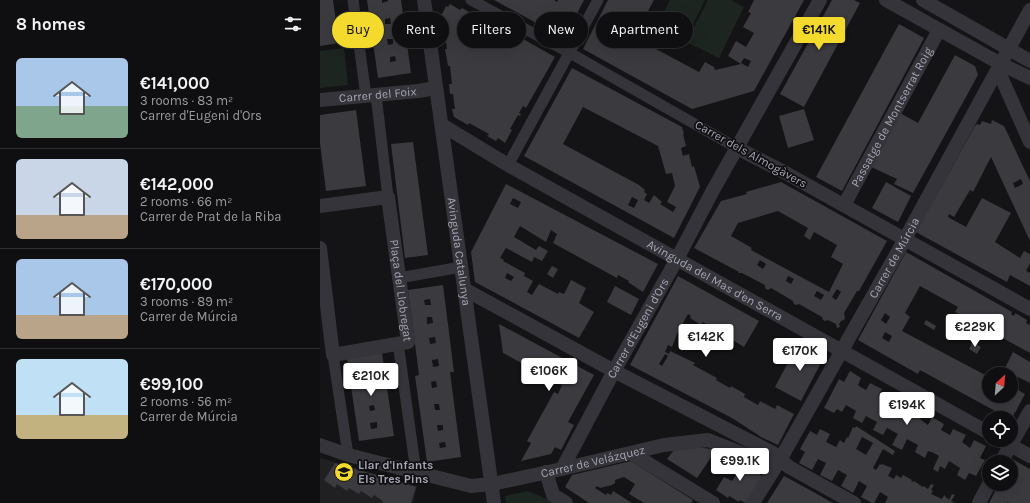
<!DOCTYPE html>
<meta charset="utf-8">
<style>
:root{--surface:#0f0e10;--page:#1d1c1e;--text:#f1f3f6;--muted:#9b9c9f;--line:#2f2e30;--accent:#f3da2d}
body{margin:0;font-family:Karla,sans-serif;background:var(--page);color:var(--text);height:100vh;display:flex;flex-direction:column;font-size:15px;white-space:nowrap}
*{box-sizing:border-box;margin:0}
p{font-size:13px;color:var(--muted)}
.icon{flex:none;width:22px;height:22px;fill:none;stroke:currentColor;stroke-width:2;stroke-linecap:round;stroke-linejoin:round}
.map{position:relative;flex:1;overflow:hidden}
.panel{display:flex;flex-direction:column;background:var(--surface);width:320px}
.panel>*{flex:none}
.guide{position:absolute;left:12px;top:12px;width:380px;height:36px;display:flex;gap:8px}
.needle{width:26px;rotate:26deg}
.tools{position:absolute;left:662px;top:367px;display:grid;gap:8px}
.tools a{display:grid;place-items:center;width:36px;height:36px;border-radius:50%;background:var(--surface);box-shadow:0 4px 16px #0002,0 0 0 1px var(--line);font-size:20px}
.price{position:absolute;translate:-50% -34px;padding:0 9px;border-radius:4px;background:#fff;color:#222;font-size:13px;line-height:26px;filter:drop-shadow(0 1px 2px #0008)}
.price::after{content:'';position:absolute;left:50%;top:24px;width:12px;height:9px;margin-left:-6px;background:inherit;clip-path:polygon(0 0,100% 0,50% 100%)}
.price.on{background:var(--accent);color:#111}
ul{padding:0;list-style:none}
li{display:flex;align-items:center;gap:12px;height:100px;padding:0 16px}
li+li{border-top:1px solid var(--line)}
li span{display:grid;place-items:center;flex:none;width:112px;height:80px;border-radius:6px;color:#555}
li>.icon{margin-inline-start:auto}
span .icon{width:48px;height:48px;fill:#fffc;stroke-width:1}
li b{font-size:17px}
h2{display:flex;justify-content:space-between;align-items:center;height:48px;padding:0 16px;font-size:17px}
.chip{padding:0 14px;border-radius:18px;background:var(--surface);box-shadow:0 4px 16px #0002,0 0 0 1px var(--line);font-size:14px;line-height:36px}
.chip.on{background:var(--accent);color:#111}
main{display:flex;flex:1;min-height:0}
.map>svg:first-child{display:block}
.built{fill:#201f22}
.green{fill:#1d2520}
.building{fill:#3b3a3f;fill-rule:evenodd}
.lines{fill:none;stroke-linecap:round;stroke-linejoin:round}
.pedestrian{stroke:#34343a;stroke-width:11}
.minor{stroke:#34343a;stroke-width:14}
.labels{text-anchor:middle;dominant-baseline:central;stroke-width:3.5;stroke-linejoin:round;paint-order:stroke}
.street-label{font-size:12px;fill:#a5a6b5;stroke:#0f0e10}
.poi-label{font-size:12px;font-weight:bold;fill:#a5a6b5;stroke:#0f0e10;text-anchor:start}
</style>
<main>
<section class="panel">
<h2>8 homes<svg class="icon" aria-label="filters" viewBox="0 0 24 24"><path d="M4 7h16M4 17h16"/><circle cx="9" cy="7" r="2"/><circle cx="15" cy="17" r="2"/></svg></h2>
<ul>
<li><span style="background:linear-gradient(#a9c7e8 60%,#7fa58c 0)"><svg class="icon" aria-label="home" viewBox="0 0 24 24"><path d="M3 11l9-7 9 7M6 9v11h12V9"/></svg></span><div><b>€141,000</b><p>3 rooms · 83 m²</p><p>Carrer d'Eugeni d'Ors</p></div></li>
<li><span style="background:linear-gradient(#c9d6e8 70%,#b9a48a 0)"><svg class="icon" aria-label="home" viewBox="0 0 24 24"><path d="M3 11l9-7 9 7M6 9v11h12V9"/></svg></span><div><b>€142,000</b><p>2 rooms · 66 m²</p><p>Carrer de Prat de la Riba</p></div></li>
<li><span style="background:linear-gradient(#a9c7e8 70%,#b9a48a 0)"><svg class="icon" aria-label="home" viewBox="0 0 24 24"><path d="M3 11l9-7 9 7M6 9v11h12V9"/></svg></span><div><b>€170,000</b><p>3 rooms · 89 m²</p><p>Carrer de Múrcia</p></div></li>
<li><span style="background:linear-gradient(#bfe0f5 70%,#c2b280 0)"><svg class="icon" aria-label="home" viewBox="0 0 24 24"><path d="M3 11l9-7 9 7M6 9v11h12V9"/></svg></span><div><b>€99,100</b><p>2 rooms · 56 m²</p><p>Carrer de Múrcia</p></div></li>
</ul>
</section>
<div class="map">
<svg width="710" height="503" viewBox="0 0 710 503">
<rect width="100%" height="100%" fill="#141315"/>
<path class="built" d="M 0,458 L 97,486 L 93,503 L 0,503 Z"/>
<path class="green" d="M 350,0 L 385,0 L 370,30 L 342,16 Z
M 388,0 L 411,0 L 424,7 L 399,58 L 366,42 Z
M 24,48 L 28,85 L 0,88 L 0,51 Z
M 208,491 L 234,502 L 234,503 L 186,503 L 185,496 Z"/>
<path class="building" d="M 0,0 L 13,0 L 19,43 L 0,46 Z
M 47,0 L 62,0 L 62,3 L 68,1 L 68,0 L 81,0 L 91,73 L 58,78 ZM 70,18 L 71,24 L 65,24 L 65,19 ZM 67,39 L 73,39 L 73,44 L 68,45 ZM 75,56 L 76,61 L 70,62 L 70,57 Z
M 174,0 L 234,0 L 237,2 L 238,0 L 264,0 L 244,38 Z
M 288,0 L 334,0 L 320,26 L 343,38 L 336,49 L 379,72 L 385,62 L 394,67 L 395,70 L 421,64 L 408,56 L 416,41 L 426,47 L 434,33 L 423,27 L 431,13 L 428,12 L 434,0 L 484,0 L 434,91 L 372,109 L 263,49 ZM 313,23 L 320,26 L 314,37 L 307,33 ZM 424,58 L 431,61 L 428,67 L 421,63 Z
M 512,0 L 534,0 L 540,3 L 484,107 L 460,94 Z
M 130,4 L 140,10 L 142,8 L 156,16 L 155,18 L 171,27 L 172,25 L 186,33 L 185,35 L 194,39 L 196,35 L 235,57 L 206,108 L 203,106 L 199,113 L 201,114 L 200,116 L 198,115 L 190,129 L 192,130 L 185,143 L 178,138 L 176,141 L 167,136 L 169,134 L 149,123 L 148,125 L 134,117 L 132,109 L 135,109 L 133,94 L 130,94 L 129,84 L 132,84 L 130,66 L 128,66 L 125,49 L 127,49 L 124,27 L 122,27 L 120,18 L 126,6 L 128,7 Z
M 579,24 L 604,38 L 522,191 L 496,177 Z
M 635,55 L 655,66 L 658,75 L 593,193 L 574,184 L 577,179 L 549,166 L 578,112 L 598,123 Z
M 252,68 L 362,127 L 364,134 L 363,134 L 366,146 L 361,148 L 363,156 L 369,154 L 372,167 L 374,166 L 380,187 L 354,238 L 204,156 ZM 263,107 L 338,146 L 346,174 L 352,173 L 355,186 L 347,202 L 356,207 L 353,212 L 340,204 L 342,202 L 334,195 L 329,203 L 324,200 L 327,194 L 324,192 L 325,190 L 319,185 L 243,144 ZM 312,197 L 318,200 L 314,208 L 308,205 Z
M 484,109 L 494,140 L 468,148 L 459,116 Z
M 36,110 L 46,186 L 6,191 L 0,143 L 0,115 Z
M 672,120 L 684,126 L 710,181 L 710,241 L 671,157 L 653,192 L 650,190 L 634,217 L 629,214 L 628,217 L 646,227 L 662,198 L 691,213 L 675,242 L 700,258 L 704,251 L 710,254 L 710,263 L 706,271 L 710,273 L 710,286 L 690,275 L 687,282 L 596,232 L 655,126 L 657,124 L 660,125 L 662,121 L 671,124 ZM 701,179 L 703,184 L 695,188 L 693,183 Z
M 93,142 L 108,255 L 85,258 L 71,144 Z
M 461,182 L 567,241 L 539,291 L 537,291 L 524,313 L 525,318 L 524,320 L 521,321 L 519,324 L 520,327 L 517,328 L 516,324 L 508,320 L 505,321 L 503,320 L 502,317 L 479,304 L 476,305 L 474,304 L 473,301 L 451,288 L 448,290 L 445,288 L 445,285 L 422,273 L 418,273 L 419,272 L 374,248 L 401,201 L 427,194 L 426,192 ZM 458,211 L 488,228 L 484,236 L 490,240 L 494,232 L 517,245 L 511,257 L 523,264 L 509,292 L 431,250 L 432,248 L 411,236 L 418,223 ZM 440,260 L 446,264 L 443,269 L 437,265 ZM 468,276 L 474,279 L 471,284 L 466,281 ZM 517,289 L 521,292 L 516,300 L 512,297 ZM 497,291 L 504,295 L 501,300 L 494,296 Z
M 566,182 L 591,196 L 578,222 L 552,208 Z
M 186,184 L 338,264 L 323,292 L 308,282 L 309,281 L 300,276 L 298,275 L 297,278 L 233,243 L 237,234 L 231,230 L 226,242 L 200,226 L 194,237 L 216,250 L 219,246 L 228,251 L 222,261 L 214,257 L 212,262 L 186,248 L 180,258 L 184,260 L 183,261 L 205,273 L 204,276 L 213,281 L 207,292 L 212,295 L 219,284 L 238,294 L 239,292 L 244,294 L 251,280 L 266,288 L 259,303 L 274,312 L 259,338 L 155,282 L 151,252 ZM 193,198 L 201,202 L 198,208 L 190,204 ZM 187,273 L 194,277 L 191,281 L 185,278 Z
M 586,252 L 692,312 L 691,314 L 694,316 L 695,313 L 707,320 L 706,323 L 710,325 L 710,353 L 635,312 L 638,307 L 600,286 L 585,313 L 590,317 L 582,331 L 669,377 L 669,396 L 691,396 L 691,386 L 705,394 L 695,413 L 694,412 L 694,415 L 692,417 L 687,416 L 686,417 L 600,370 L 598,374 L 538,340 ZM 565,313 L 570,317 L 566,324 L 561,320 ZM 565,332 L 572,336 L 569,342 L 562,338 Z
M 232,266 L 238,269 L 233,278 L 227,274 Z
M 358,276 L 439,321 L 424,347 L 411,339 L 412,338 L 410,337 L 408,340 L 385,327 L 386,324 L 383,322 L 381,325 L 370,318 L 371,316 L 368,314 L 357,334 L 352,347 L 348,345 L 345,352 L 349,354 L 350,351 L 375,363 L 373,365 L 397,378 L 396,380 L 410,388 L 411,386 L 425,394 L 424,397 L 438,405 L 440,401 L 455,409 L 457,405 L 474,414 L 458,445 L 441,437 L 412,418 L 310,365 ZM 345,354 L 348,356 L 342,366 L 339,364 Z
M 123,285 L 134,372 L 130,372 L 141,457 L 107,462 L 95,376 L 99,375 L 88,290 ZM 110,299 L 111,305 L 105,305 L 104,300 ZM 107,317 L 112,317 L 113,323 L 107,324 ZM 115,337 L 116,343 L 110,344 L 109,338 ZM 118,359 L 119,366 L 113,367 L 112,360 ZM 116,381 L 117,387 L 112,388 L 111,382 ZM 114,404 L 119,404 L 120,410 L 115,410 ZM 117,425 L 123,425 L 123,430 L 118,431 ZM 125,442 L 126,447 L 120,448 L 119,443 Z
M 295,286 L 319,299 L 311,315 L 287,302 Z
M 606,320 L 616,326 L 614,330 L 604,324 Z
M 179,324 L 274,375 L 248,422 L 254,425 L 241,450 L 235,447 L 231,454 L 201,461 L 211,443 L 207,441 L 223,412 L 234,392 L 238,394 L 242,385 L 183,353 Z
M 479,342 L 504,357 L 481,401 L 455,387 Z
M 653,342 L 661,347 L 657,354 L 649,349 Z
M 693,352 L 710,362 L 710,383 L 684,370 Z
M 62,353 L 74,436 L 39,441 L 27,359 ZM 43,367 L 49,367 L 50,372 L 44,373 ZM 46,385 L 52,385 L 52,389 L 46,390 ZM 54,405 L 55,410 L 50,411 L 49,406 ZM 57,422 L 57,428 L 51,429 L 50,423 Z
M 530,371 L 541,378 L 538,385 L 542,388 L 546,390 L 550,383 L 562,389 L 558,396 L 567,402 L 571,395 L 583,401 L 579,408 L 583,411 L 588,413 L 592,406 L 604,412 L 600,419 L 608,425 L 612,417 L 624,424 L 621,430 L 630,435 L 633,429 L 646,435 L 642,442 L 650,448 L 654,440 L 666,446 L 660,458 L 665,460 L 656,476 L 649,473 L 645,480 L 637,475 L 640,468 L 629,461 L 625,469 L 620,466 L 618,472 L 613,469 L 619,456 L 614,453 L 608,451 L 605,458 L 595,452 L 598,445 L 587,439 L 582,450 L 572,445 L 578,434 L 567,428 L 563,435 L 553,430 L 557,422 L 546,416 L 542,423 L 533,418 L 536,411 L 526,405 L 522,412 L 517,409 L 514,413 L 504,408 L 519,379 L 524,382 Z
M 536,426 L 575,451 L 573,455 L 563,449 L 553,468 L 556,470 L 560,464 L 561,465 L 562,464 L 572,468 L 568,476 L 574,479 L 576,475 L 581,478 L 583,475 L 592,480 L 591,481 L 593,482 L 594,481 L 603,487 L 604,486 L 608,489 L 611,484 L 614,485 L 611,490 L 613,491 L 611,494 L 622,499 L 624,495 L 629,500 L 632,494 L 635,495 L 631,501 L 635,503 L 565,503 L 568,497 L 560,492 L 554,503 L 552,503 L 541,497 L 547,486 L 539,481 L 533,493 L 521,486 L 527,475 L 518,470 L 512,481 L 500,475 L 506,463 L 498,459 L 492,470 L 479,463 L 485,452 L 480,449 L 490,431 L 497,435 L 500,429 L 510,434 L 506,442 L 516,447 L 520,440 L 524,443 L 527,437 L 528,438 L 533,427 L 535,428 ZM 542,437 L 553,443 L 546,455 L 536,449 Z
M 378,447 L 396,450 L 377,478 L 347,459 L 354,450 Z
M 417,457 L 429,465 L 442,476 L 426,503 L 420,500 L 419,502 L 409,496 L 408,498 L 396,490 L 404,477 L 412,481 L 416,475 L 409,470 Z
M 692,459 L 710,469 L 710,503 L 690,503 L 687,502 L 687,503 L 669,503 L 679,484 L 691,484 L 691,462 Z
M 311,461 L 373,500 L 371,503 L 324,503 L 309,494 L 315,484 L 304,477 L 295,480 L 295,483 L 292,485 L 280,488 L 277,486 L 275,488 L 286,495 L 287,493 L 291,495 L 293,491 L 312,503 L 269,503 L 245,487 L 252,475 Z
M 15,463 L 96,487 L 91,503 L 62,503 L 63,501 L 54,495 L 52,498 L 41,491 L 39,494 L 29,488 L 27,491 L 17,484 L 15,488 L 4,480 Z
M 464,476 L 488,489 L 513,503 L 447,503 Z"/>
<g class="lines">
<path class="pedestrian" d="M 33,0 L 46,96
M 151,0 L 250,53 L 417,148
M 56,95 L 68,197
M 188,165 L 278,0
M 79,278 L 141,267
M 78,343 L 96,472
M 13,355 L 28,455"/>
<g class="minor">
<path id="s1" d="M 104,0 L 174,503"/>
<path d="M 566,0 L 681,64 L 710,78"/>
<path d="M 603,0 L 710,61"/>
<path d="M 678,70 L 710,142"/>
<path id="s2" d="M 0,100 L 98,91 L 116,88"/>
<path id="s3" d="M 122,125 L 188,165 L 669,433"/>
<path d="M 417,148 L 464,172 L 710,309"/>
<path id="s4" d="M 524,205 L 619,30"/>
<path id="s5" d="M 0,206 L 68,197 L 88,342 L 13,355 L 0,248"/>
<path d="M 144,289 L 294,371 L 453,453 L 469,467 L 534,503"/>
<path d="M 681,440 L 710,456"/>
<path id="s6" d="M 0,445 L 28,455 L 151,486 L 172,484 L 242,469 L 344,445 L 388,440 L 439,460 L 450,463 L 461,458"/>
<path d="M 311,453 L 393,503"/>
<path d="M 681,462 L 710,411"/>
<path id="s7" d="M 242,469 L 294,371 L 357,259 L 392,192 L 500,0"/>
<path d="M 226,472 L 233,495 L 246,503"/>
<path id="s8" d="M 433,503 L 461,458 L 585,239 L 710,10"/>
<path d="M 659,503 L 669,484"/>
</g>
</g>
<defs>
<g id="school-disc" transform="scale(1)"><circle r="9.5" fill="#f3da2d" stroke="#0f0e10"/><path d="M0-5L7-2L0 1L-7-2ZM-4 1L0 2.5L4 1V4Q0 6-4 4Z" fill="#111"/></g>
</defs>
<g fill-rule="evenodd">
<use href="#school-disc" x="24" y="472"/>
</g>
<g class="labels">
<g class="street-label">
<text stroke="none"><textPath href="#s2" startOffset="58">Carrer del Foix</textPath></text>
<text stroke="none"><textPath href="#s4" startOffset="100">Passatge de Montserrat Roig</textPath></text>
<text transform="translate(431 154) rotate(29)">Carrer dels Almogàvers</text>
<text stroke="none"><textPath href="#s1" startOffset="254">Avinguda Catalunya</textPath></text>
<text stroke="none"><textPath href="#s8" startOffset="283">Carrer de Múrcia</textPath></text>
<text stroke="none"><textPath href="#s3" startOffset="314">Avinguda del Mas d'en Serra</textPath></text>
<text stroke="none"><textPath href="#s5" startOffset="163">Plaça del Llobregat</textPath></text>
<text stroke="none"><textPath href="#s7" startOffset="160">Carrer d'Eugeni d'Ors</textPath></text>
<text stroke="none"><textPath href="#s6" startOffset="281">Carrer de Velázquez</textPath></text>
</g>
<g class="poi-label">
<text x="38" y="465">Llar d'infants<tspan x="38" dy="14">Els Tres Pins</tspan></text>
</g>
</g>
</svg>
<div class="tools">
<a><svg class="needle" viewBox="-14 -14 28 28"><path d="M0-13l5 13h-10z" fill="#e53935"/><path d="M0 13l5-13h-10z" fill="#9b9c9f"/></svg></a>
<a><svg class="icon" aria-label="locate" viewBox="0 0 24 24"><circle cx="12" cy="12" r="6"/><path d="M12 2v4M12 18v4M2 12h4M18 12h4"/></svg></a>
<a><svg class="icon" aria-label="layers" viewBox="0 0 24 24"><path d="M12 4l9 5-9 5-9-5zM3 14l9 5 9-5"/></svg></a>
</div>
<b class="price on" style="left:499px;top:51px">€141K</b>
<b class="price" style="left:655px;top:348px">€229K</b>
<b class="price" style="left:386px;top:358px">€142K</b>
<b class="price" style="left:480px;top:372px">€170K</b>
<b class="price" style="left:229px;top:392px">€106K</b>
<b class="price" style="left:51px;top:397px">€210K</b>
<b class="price" style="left:587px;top:426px">€194K</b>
<b class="price" style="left:420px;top:482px">€99.1K</b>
<div class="guide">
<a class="chip on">Buy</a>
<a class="chip">Rent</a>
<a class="chip">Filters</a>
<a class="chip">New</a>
<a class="chip">Apartment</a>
</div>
</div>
</main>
